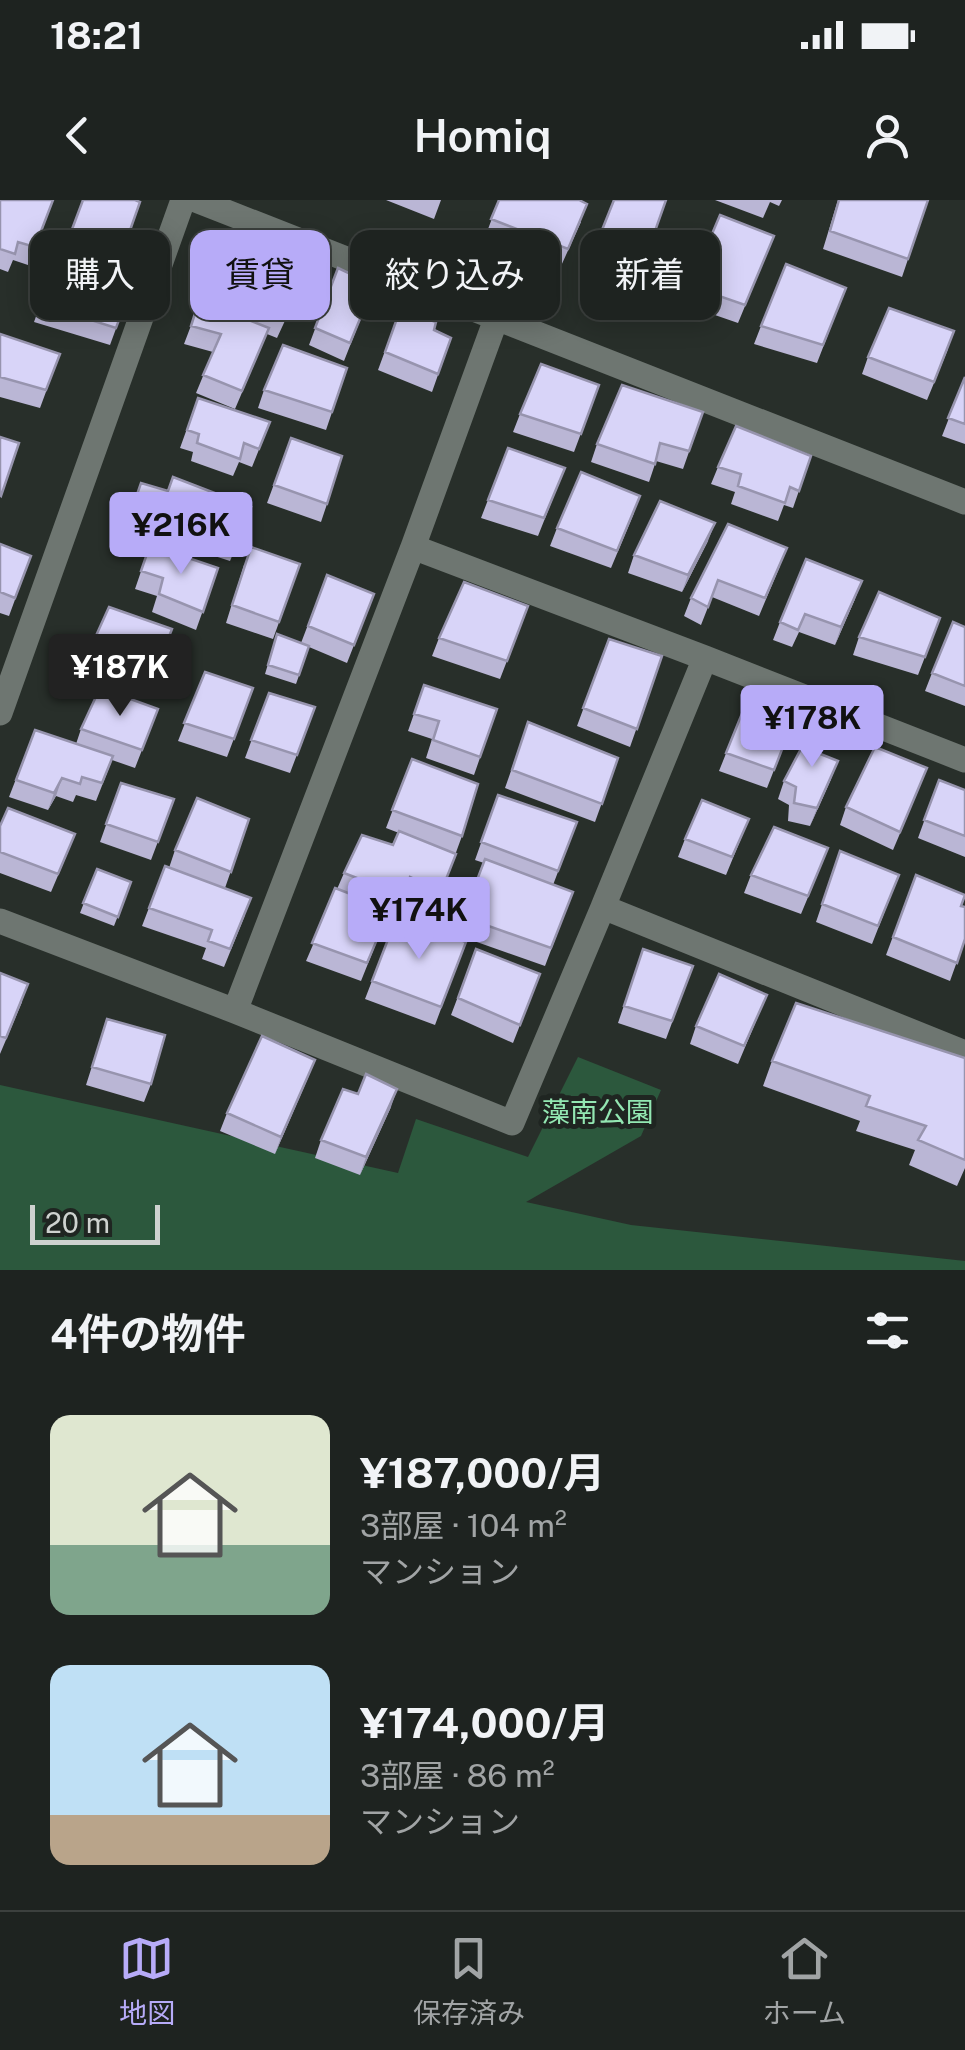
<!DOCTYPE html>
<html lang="ja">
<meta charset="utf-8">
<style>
:root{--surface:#1e2320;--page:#2b2f2d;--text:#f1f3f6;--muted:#a1a4a5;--line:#3c403e;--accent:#b7abf8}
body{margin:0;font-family:"Public Sans","Noto Sans JP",sans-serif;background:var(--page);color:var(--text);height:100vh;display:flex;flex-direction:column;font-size:38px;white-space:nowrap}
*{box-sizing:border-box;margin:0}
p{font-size:32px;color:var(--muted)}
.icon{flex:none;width:55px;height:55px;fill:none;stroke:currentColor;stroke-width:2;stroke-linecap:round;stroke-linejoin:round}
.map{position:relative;height:1070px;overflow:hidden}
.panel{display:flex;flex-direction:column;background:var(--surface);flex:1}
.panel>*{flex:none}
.hud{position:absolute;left:30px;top:30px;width:905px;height:90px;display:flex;gap:20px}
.scale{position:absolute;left:30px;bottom:25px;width:130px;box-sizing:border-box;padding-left:10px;border:5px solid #ced2cf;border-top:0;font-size:28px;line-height:35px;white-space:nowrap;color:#ced2cf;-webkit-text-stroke:8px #1f2521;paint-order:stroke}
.price{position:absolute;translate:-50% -85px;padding:0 22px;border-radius:10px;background:var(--accent);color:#111;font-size:32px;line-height:65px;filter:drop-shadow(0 2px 5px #0008)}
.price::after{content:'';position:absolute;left:50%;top:60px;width:30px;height:22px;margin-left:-15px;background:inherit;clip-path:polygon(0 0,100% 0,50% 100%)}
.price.on{background:#222;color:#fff}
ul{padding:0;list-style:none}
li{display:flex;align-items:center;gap:30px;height:250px;padding:0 50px}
li span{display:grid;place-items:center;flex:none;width:280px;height:200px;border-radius:20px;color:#555}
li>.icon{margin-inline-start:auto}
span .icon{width:120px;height:120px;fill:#fffc;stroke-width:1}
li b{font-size:42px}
h2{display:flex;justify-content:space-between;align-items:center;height:120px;padding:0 50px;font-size:42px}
.tag{padding:0 35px;border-radius:20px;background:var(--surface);box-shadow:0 5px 25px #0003,0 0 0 2px var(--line);font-size:35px;line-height:90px}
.tag.on{background:var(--accent);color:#111}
.status{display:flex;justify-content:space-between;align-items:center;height:70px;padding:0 50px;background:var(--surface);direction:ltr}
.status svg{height:28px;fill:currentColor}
header{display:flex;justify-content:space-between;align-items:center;height:130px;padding:0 50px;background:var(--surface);font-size:45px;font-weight:600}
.dock{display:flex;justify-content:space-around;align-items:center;height:140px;border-top:2px solid var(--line);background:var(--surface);font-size:28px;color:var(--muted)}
.dock a{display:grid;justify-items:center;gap:5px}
.dock .on{color:var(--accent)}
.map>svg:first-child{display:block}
.green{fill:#2c583d}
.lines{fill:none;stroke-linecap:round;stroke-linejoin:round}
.minor{stroke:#6e7671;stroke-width:25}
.wall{fill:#bab6d5}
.shaded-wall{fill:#9794ae}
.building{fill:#d8d4f8;stroke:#9794ae;stroke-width:2.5}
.labels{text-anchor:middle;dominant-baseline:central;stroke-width:10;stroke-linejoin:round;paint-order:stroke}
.park-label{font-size:28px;fill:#93e7b2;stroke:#1f2521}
</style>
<div class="status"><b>18:21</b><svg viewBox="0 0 49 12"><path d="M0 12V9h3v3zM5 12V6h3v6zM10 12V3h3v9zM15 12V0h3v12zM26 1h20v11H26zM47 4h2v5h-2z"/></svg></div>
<header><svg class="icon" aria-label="back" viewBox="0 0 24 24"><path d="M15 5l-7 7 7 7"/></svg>Homiq<svg class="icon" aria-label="person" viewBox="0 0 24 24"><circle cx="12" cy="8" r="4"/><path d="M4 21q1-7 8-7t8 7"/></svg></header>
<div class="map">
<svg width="965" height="1070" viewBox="0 0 965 1070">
<rect width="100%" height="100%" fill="#282f2a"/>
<path class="green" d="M 578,857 L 661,890 L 641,936 L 526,1002 L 631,1025 L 965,1061 L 965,1070 L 0,1070 L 0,885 L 398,973 L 416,919 L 528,957 Z"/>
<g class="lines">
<path class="minor" d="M 196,0 L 965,302
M 496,119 L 413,347 L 705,458 L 965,560
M 0,513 L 183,0
M 603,707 L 705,458
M 0,721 L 235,811 L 512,923 L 603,707 L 965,853
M 235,811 L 413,347"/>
</g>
<path class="wall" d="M 0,0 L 53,0 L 28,65 L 13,60 L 8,72 L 0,69 Z
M 83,0 L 140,2 L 115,74 L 61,58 Z
M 386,0 L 441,0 L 434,19 Z
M 499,0 L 581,22 L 561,66 L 485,37 Z
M 614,0 L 643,65 L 636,83 L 588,68 Z
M 715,0 L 782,0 L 779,6 L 770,2 L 763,18 Z
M 838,0 L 928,0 L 902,77 L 823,49 Z
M 767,53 L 738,123 L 683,104 L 690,86 Z
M 56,60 L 132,85 L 110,145 L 34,122 Z
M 338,68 L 374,85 L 344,161 L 309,145 Z
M 206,86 L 295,99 L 277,138 L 267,134 L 235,209 L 196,193 L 213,152 L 184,144 Z
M 839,106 L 817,163 L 754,144 L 761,126 Z
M 400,110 L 451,138 L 432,192 L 378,170 Z
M 0,134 L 60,154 L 40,208 L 0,197 Z
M 948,149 L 927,200 L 862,174 L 868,157 Z
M 347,168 L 326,230 L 258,208 L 264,190 Z
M 965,177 L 965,244 L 942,236 Z
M 599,185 L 574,252 L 513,232 L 520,214 Z
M 198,198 L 270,222 L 252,267 L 239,262 L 233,276 L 191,261 L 193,252 L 180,248 Z
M 703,212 L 683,269 L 656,261 L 649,282 L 591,262 L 597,244 Z
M 291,238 L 327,304 L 321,322 L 267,303 Z
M 508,248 L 565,268 L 538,336 L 481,318 Z
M 811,256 L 793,308 L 784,305 L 778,321 L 731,304 L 735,292 L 711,284 L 718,267 Z
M 141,283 L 245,325 L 230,361 L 125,327 Z
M 634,313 L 611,368 L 550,346 L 557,328 Z
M 728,324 L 780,366 L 759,416 L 712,397 L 701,425 L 684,416 L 691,398 Z
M 708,341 L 682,392 L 628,373 L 634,355 Z
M 0,344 L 31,356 L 9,416 L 0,413 Z
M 150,345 L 218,368 L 196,430 L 152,412 L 157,396 L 135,389 Z
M 300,364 L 273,439 L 226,423 L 244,365 Z
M 327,375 L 374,394 L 347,463 L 309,447 L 296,484 L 265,474 L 277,434 L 301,443 Z
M 855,399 L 835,445 L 799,432 L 792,447 L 773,440 L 780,422 Z
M 528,406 L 500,479 L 432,456 L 439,438 Z
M 940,418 L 918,475 L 853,455 L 859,437 Z
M 965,427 L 965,506 L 925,491 L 932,473 Z
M 609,439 L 662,456 L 630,547 L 577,526 Z
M 166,447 L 148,489 L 84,467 L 90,449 Z
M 205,472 L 253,488 L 227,557 L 178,541 Z
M 424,485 L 497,509 L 474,575 L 426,558 L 432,539 L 408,531 Z
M 269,493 L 315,507 L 290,573 L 245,558 Z
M 158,509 L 135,568 L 112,560 L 96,601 L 76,595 L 73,602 L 56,596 L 48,610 L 9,597 L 35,530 L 76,544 L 81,529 Z
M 743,511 L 790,529 L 767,588 L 719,571 Z
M 528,522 L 618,558 L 595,622 L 505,588 Z
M 823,548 L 820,554 L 831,579 L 810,626 L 788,621 L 789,605 L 778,599 L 784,581 Z
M 412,559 L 462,636 L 435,710 L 404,694 L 396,714 L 389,711 L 361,781 L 306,761 L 344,673 L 393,645 L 399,633 L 386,628 Z
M 939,580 L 965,590 L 965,657 L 918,638 Z
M 121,583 L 174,599 L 151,660 L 100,642 Z
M 920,586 L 893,650 L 840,625 L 846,607 Z
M 498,595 L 577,622 L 553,685 L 573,692 L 545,766 L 457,735 L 484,663 L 475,660 Z
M 249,619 L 225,688 L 245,715 L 224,767 L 202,759 L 206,748 L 142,726 L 165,666 L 169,668 L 175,650 Z
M 749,619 L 726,675 L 678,657 L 685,639 Z
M 0,626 L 68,652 L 51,692 L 0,673 Z
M 840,651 L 899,675 L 872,744 L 816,722 Z
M 821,666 L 801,714 L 744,693 L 751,675 Z
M 97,669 L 131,682 L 114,726 L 80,713 Z
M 916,675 L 965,739 L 950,781 L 886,755 Z
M 397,716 L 466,742 L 435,825 L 365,799 Z
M 476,749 L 540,774 L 513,843 L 451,815 Z
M 643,749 L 693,766 L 666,839 L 618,823 Z
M 0,773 L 22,802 L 0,854 Z
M 767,795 L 738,864 L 690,844 L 696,826 Z
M 107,819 L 151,884 L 144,902 L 86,885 Z
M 965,858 L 965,968 L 957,986 L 909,965 L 915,950 L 856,931 L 860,921 L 763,886 L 772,861 Z
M 315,860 L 275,954 L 220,931 L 227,913 Z
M 391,907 L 360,975 L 315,958 L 321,940 Z"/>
<path class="shaded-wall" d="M 715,323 L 708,341 L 682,392 L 688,375 Z
M 862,381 L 855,399 L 835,445 L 841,427 Z
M 838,561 L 831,579 L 810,626 L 817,608 Z
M 62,578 L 56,596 L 48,610 L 54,593 Z
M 315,860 L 308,878 L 275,954 L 281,937 Z
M 397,889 L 391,907 L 360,975 L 366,957 Z"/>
<path class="building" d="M 0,0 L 53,0 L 35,47 L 18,42 L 15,54 L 0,49 Z
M 83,0 L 135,0 L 140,2 L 121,56 L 68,40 Z
M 499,0 L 579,0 L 587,4 L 568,49 L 491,19 Z
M 614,0 L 666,0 L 643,65 L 594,50 Z
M 839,0 L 928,0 L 908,59 L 830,31 Z
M 720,15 L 774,36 L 745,105 L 690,86 Z
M 222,49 L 301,81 L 284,120 L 206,86 Z
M 56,60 L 132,85 L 116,128 L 40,104 Z
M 786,64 L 846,88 L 823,145 L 761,126 Z
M 338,68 L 374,85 L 350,143 L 315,128 Z
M 199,101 L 269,128 L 242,191 L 203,175 L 221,134 L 191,126 Z
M 889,108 L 954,131 L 934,182 L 868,157 Z
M 400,110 L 436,122 L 434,130 L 451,138 L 438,174 L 385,152 Z
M 0,134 L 60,154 L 46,190 L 0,177 Z
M 283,145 L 347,168 L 332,212 L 264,190 Z
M 541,164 L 599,185 L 581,234 L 520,214 Z
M 965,177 L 965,224 L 948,218 Z
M 622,185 L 703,212 L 689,251 L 660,243 L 655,264 L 597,244 Z
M 198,198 L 270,222 L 259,249 L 244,243 L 240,259 L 197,243 L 199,234 L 187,230 Z
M 736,226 L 811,256 L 799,291 L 790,287 L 785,303 L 738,286 L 741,274 L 718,267 Z
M 0,237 L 19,243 L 1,296 L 0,295 Z
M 291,238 L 342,256 L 327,304 L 274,285 Z
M 508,248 L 565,268 L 544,318 L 488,300 Z
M 581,272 L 640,296 L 617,351 L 557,328 Z
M 173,277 L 251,307 L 236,343 L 132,309 L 141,283 L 168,291 Z
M 660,301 L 715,323 L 688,375 L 634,355 Z
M 728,324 L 787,348 L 765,398 L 718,380 L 708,407 L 691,398 Z
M 0,344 L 31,356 L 15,398 L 0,392 Z
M 150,345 L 218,368 L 203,412 L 159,394 L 163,378 L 141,371 Z
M 251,347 L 300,364 L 279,422 L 232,405 Z
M 806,359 L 862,381 L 841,427 L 805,414 L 798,430 L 780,422 Z
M 327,375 L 374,394 L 354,445 L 308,426 Z
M 464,382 L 528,406 L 507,461 L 439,438 Z
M 879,392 L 940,418 L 925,457 L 859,437 Z
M 109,407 L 172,429 L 155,472 L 90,449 Z
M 953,422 L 965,427 L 965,486 L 932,473 Z
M 277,434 L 309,446 L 299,475 L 268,465 Z
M 609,439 L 662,456 L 637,529 L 583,508 Z
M 205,472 L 253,488 L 234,539 L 184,523 Z
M 424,485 L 497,509 L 480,557 L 433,540 L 439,521 L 414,514 Z
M 100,488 L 158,509 L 142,550 L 81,529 Z
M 269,493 L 315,507 L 297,555 L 251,540 Z
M 743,511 L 790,529 L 774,570 L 726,553 Z
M 528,522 L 618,558 L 602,604 L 512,570 Z
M 814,524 L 830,530 L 818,553 L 838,561 L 817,608 L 794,603 L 796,587 L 784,581 Z
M 35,530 L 113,556 L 102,583 L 82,577 L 80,584 L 62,578 L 54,593 L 16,580 Z
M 875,547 L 927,568 L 900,632 L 846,607 Z
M 412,559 L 478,584 L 462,636 L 392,610 Z
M 939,580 L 965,590 L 965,636 L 924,620 Z
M 121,583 L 174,599 L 158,642 L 106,624 Z
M 498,595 L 577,622 L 558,671 L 481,642 Z
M 197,598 L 249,619 L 231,672 L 175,650 Z
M 702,600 L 749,619 L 732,657 L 685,639 Z
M 8,608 L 75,634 L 58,674 L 0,652 L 0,626 Z
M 774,627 L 828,648 L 808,696 L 751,675 Z
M 399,631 L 456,654 L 441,692 L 410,677 L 403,696 L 344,673 L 362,635 L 393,645 Z
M 840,651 L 899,675 L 878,726 L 822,704 Z
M 485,659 L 573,692 L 551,748 L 463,717 Z
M 165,666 L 251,698 L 230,749 L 208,741 L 212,730 L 149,708 Z
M 97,669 L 131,682 L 118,717 L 83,703 Z
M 916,675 L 965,695 L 961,706 L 965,707 L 965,739 L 957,763 L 893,737 Z
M 335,688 L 390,709 L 367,763 L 312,743 Z
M 397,716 L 466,742 L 441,807 L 372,781 Z
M 476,749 L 540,774 L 520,825 L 458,798 Z
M 643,749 L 693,766 L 672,821 L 624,806 Z
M 0,773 L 28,784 L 6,838 L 0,836 Z
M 719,774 L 767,795 L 744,846 L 696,826 Z
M 796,803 L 965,858 L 965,960 L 918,940 L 926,926 L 866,906 L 870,896 L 772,861 Z
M 107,819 L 165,835 L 151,884 L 92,867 Z
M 262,836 L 315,860 L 281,937 L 227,913 Z
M 366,874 L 397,889 L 366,957 L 321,940 L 343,889 L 358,894 Z"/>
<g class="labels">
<g class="park-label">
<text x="598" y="911">藻南公園</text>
</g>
</g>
</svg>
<div class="scale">20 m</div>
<b class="price" style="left:181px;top:377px">¥216K</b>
<b class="price on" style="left:120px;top:519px">¥187K</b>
<b class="price" style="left:812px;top:570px">¥178K</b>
<b class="price" style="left:419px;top:762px">¥174K</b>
<div class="hud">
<a class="tag">購入</a>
<a class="tag on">賃貸</a>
<a class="tag">絞り込み</a>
<a class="tag">新着</a>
</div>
</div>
<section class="panel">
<h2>4件の物件<svg class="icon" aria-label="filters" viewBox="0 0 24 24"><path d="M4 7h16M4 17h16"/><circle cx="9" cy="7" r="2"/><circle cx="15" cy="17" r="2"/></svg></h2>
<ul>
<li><span style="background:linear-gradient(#dfe7d0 65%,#7fa58c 0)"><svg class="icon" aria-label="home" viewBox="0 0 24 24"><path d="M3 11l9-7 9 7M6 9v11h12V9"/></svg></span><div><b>¥187,000/月</b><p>3部屋 · 104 m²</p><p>マンション</p></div></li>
<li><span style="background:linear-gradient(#bfe0f5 75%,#b9a48a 0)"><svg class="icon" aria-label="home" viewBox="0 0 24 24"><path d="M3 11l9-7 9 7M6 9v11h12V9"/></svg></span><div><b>¥174,000/月</b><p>3部屋 · 86 m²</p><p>マンション</p></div></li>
</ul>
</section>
<nav class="dock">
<a class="on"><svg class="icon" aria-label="map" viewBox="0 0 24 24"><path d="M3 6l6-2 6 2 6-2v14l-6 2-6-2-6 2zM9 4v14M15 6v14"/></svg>地図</a>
<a><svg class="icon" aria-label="saved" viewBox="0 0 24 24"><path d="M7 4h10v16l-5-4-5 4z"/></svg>保存済み</a>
<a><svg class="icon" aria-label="home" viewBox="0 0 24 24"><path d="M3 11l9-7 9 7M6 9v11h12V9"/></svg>ホーム</a>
</nav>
